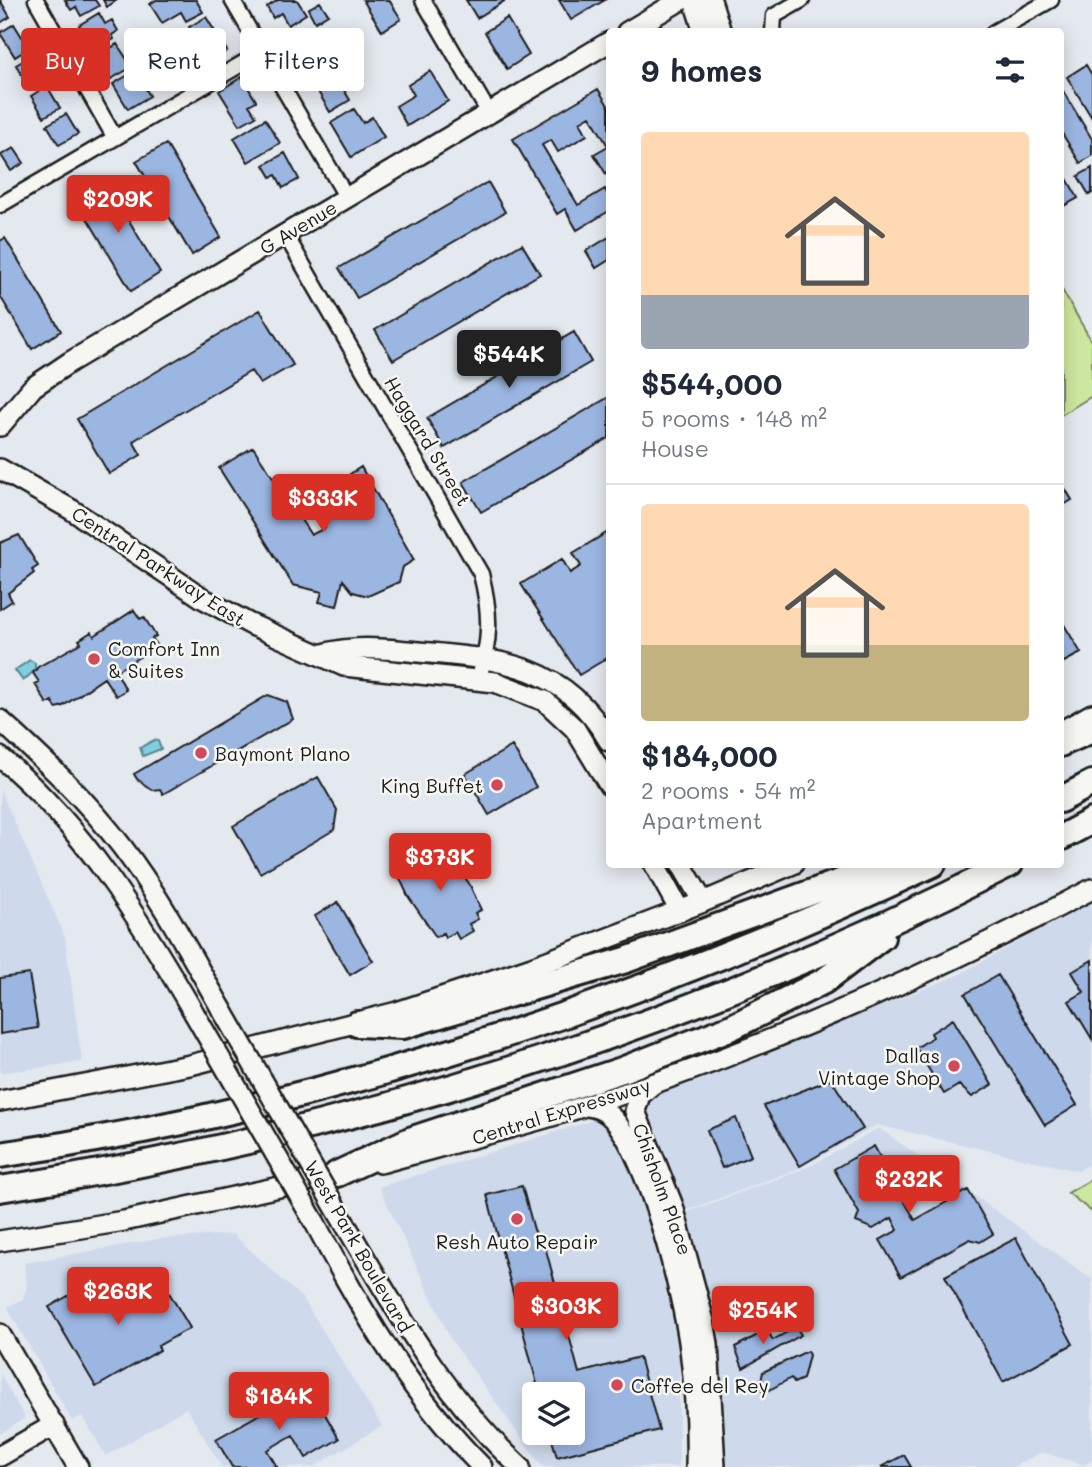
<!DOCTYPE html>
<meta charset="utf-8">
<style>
:root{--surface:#fff;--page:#f2f2f3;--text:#1f2937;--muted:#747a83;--line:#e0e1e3;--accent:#d93025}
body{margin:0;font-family:Mali,sans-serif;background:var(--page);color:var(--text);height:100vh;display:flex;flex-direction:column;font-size:26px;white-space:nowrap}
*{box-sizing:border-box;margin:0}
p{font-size:23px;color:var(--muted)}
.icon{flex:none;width:38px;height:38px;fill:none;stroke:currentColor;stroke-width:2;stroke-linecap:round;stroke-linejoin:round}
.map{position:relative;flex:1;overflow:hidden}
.panel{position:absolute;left:606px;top:28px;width:458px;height:840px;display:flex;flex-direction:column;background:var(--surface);border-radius:7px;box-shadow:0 4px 18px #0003}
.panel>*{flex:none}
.top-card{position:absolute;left:21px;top:28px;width:480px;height:63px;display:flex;gap:14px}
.fabs{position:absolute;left:522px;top:1382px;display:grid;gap:14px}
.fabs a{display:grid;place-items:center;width:63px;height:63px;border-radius:7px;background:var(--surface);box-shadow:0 4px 18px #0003;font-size:35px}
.price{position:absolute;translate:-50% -60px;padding:0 16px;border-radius:7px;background:var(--accent);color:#fff;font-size:23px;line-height:46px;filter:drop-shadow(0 2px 4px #0008)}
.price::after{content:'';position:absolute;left:50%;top:42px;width:21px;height:16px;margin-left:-10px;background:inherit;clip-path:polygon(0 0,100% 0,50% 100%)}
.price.active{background:#222;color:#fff}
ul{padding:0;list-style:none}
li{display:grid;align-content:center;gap:14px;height:371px;padding:0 35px}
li+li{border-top:2px solid var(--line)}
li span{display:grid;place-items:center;height:217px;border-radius:7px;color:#555}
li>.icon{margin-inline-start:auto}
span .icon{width:126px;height:126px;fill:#fffc;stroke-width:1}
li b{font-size:30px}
h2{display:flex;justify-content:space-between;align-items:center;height:84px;padding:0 35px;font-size:30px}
.tag{padding:0 24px;border-radius:7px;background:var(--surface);box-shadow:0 4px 18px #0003;font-size:24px;line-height:63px}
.tag.active{background:var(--accent);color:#fff}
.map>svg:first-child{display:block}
.built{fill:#cedaeb;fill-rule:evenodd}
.green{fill:#cce79e;stroke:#74825d;stroke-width:2}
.water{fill:#80cede;stroke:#588790;stroke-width:2}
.building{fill:#9cb6e2;stroke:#1c1c1c;stroke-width:2}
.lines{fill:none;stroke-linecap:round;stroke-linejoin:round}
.street-casing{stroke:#1c1c1c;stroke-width:19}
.secondary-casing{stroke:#1c1c1c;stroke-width:24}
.highway-casing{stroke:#1c1c1c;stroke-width:30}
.street{stroke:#f6f6f2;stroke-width:14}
.secondary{stroke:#f6f6f2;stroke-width:19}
.highway{stroke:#f6f6f2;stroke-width:24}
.secondary-bridge-casing{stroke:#1c1c1c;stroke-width:24;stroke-linecap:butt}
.secondary-bridge{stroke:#f6f6f2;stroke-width:19}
.poi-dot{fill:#d1495b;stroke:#f6f6f2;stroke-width:2.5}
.labels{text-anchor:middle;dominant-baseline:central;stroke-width:5;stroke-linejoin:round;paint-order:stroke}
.street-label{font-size:19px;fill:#1c1c1c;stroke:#f6f6f2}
.poi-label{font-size:19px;fill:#1c1c1c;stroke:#f6f6f2;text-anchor:start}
</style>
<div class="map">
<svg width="1092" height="1467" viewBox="0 0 1092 1467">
<rect width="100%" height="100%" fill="#e4e9ef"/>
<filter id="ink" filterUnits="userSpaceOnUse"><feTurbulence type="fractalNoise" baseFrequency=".0143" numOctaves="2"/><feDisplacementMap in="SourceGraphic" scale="14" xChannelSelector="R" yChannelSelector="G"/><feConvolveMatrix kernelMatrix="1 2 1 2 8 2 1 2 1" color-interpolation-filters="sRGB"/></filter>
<g filter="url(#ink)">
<path class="built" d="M 0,789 L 65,937 L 82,1062 L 0,1073 Z
M 1092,901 L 1092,1163 L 1078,1171 L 877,1125 L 800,1168 L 651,1224 L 679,1347 L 679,1467 L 544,1467 L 540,1464 L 451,1340 L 379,1187 L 597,1119 L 956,976 ZM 534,1395 L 572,1395 L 572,1433 L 534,1433 Z
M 879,1128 L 1092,1279 L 1092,1460 L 1084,1465 L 1042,1452 L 1013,1467 L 721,1467 L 722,1390 L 685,1213 L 808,1167 Z
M 233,1234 L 304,1300 L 382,1426 L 313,1467 L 222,1467 L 186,1408 L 106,1456 L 82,1416 L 72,1421 L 7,1307 L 23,1299 L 27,1285 L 24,1263 L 158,1239 Z
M 0,1374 L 25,1418 L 0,1434 Z"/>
<path class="green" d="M 1061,288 L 1092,342 L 1092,396 L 1061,415 Z
M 1092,1179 L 1092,1212 L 1068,1193 Z"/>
<path class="water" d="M 319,479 L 330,482 L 334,490 L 314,502 L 309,493 L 312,484 Z
M 30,660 L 35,663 L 35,670 L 23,681 L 15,670 Z
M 154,740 L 158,741 L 161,749 L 143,756 L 140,748 Z"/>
<path class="building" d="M 0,0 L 10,17 L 0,23 Z
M 65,0 L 95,0 L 99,6 L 81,16 L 76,7 L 71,10 Z
M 103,0 L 117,0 L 107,7 Z
M 156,0 L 196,0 L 203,12 L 186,21 L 181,12 L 162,23 L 150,4 Z
M 278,0 L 297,0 L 306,14 L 288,25 L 281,13 L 273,18 L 267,7 Z
M 363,0 L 389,0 L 401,19 L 382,31 Z
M 466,0 L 506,0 L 477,18 Z
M 559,0 L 605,0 L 571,20 Z
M 320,2 L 328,14 L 315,22 L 308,9 Z
M 99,13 L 105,24 L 112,20 L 118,31 L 112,35 L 114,39 L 94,50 L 79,25 Z
M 206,17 L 227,51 L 210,62 L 189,27 Z
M 507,18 L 529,55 L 507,69 L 485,32 Z
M 14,24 L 29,48 L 15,57 L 0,33 Z
M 304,32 L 320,59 L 303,69 L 287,43 Z
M 342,41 L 348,52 L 334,60 L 328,48 Z
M 117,44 L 132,67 L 111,79 L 97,57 Z
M 33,55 L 46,77 L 29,87 L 16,65 Z
M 1086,65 L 1092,75 L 1092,118 L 1067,77 Z
M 329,66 L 350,100 L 330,112 L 310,78 Z
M 135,71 L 150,96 L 128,109 L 113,84 Z
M 430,71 L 448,101 L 407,126 L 396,106 L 414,95 L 408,85 Z
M 242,77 L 256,101 L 249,105 L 256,116 L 240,125 L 219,91 Z
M 47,86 L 60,108 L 44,117 L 31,96 Z
M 1060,86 L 1092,139 L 1092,156 L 1080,163 L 1060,130 Z
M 598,89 L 609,107 L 609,179 L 594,154 L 608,146 L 590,116 L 580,122 L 587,135 L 558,152 L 551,140 L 542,145 L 578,205 L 605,189 L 609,197 L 609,211 L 577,230 L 565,209 L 557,214 L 513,139 Z
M 354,109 L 363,123 L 372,117 L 384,137 L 351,157 L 331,123 Z
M 66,114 L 78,134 L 59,145 L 47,125 Z
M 265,119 L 280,143 L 248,162 L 234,138 Z
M 166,144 L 221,237 L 192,255 L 136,161 Z
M 14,148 L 24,163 L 11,171 L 1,155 Z
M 285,153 L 299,179 L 283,188 L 276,175 L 271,177 L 264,165 Z
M 1092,168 L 1092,193 L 1089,195 L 1078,176 Z
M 1066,177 L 1078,198 L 1060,208 L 1060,181 Z
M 105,180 L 160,273 L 131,291 L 75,198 Z
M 488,182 L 505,212 L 357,298 L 339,268 Z
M 609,237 L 609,260 L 596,268 L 586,251 Z
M 5,238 L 61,331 L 32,349 L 0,296 L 0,241 Z
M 522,244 L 540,274 L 393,360 L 375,330 Z
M 260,310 L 293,365 L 260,384 L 251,371 L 133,441 L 141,455 L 109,474 L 77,419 Z
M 574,332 L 591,362 L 444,448 L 427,418 Z
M 609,397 L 609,438 L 481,512 L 463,482 Z
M 253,447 L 311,535 L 325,528 L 317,515 L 360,490 L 350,474 L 361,467 L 414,560 L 403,567 L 399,582 L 368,596 L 353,592 L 343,580 L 337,606 L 319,602 L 322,592 L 293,585 L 219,468 Z
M 1060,480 L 1072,500 L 1060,507 Z
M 608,532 L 609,657 L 579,675 L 521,584 L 562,559 L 570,573 L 581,566 L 573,553 Z
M 19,535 L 38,566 L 32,570 L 34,573 L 8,593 L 12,601 L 0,609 L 0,543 Z
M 134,610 L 140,619 L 144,617 L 156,636 L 152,638 L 158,646 L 116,671 L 126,690 L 116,696 L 104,678 L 63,706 L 56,708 L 52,701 L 47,704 L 35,684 L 39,682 L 33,673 L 38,667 L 81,643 L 79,640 L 91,632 L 94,636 Z
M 1060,618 L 1081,653 L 1060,664 Z
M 268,695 L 287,702 L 293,719 L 163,794 L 160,789 L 152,790 L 137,779 L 134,774 Z
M 512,746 L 536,787 L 489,815 L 465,774 Z
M 318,777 L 337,810 L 334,830 L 260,873 L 233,826 Z
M 442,843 L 470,885 L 481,910 L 475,913 L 478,919 L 469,924 L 473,931 L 459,939 L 455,932 L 445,938 L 443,933 L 436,937 L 408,896 L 396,870 Z
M 338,902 L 373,961 L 350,975 L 315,916 Z
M 1092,960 L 1092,1039 L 1069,1001 L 1084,992 L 1072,972 Z
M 29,974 L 38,1028 L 0,1034 L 0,978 Z
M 998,975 L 1077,1105 L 1045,1125 L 965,994 Z
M 953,1019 L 992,1085 L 972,1097 L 959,1085 L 944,1094 L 916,1048 L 933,1037 L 931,1033 Z
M 831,1079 L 863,1129 L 800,1166 L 764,1106 Z
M 736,1118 L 751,1156 L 722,1168 L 707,1130 Z
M 874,1146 L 915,1220 L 968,1190 L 993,1234 L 980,1242 L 970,1239 L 901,1277 L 880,1240 L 898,1230 L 892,1218 L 873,1229 L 856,1222 L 859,1213 L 834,1169 Z
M 522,1186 L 536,1237 L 542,1235 L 579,1373 L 639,1357 L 659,1430 L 557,1457 L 550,1433 L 572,1433 L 572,1395 L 540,1395 L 487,1195 Z
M 1016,1238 L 1073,1344 L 1003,1382 L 945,1276 Z
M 162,1281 L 190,1328 L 158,1346 L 160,1350 L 96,1387 L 49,1307 L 85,1286 L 94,1300 L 125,1282 L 134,1297 Z
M 796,1327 L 801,1335 L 743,1368 L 735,1347 L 767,1330 L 773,1340 Z
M 807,1351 L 809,1355 L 803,1379 L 794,1383 L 791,1378 L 764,1393 L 760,1386 L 763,1372 Z
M 309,1386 L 339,1439 L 306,1458 L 293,1435 L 267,1450 L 277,1467 L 232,1467 L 216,1439 Z
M 904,1455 L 911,1467 L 881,1467 Z"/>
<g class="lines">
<g class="street-casing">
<path id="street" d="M 36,0 L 115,138
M 232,0 L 347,198
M 423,0 L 489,113
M 773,32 L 774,16 L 802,0
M 994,32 L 1051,0
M 0,205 L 262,52
M 285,234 L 481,574 C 491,613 491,642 478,680"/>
</g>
<g class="secondary-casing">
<path id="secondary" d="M 699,0 L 696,7 L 704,32
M 711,0 L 721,32
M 627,32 L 681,0
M 0,426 L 33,387 L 70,362 L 609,42
M 0,469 L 72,510 L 204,599 L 250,624 L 344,666 L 495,682 L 545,701 L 575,729 L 609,785
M 323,654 C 354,645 386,649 419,652 C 499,659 564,663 609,741
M 0,720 C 44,760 87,800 123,848 C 161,898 190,954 221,1008
M 1060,732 L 1092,714
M 0,757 C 84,827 140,920 194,1013
M 654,864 L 680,911
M 681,864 L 703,902
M 653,1084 L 640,1095 L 635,1111 L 673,1206 L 704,1321 L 708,1344 L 715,1467
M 0,1101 L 190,1065 L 397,1012 L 532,967 L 703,902 L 793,864
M 587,1106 C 599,1108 607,1111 615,1121 C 649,1162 683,1294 690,1349 C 695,1388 697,1428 696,1467
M 380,1163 C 472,1138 565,1115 655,1083 C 806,1030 951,964 1092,889
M 339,1214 C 393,1304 442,1396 520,1467
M 315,1223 C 362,1312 411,1395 482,1467
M 0,1241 L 124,1221 L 334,1175
M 0,1334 L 78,1467
M 0,1456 L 54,1425"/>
</g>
<g class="highway-casing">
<path id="highway" d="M 1060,744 L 1092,730
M 1060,800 L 1092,783
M 1060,838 L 1092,821
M 357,1024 L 403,1026 L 626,960 L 889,864
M 0,1155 C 325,1107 636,1004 933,864
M 337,1174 L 410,1140 L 622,1070 L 732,1027 L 824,981 L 882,937
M 0,1189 C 352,1134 692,1026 1010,864"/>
</g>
<use href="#street" class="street"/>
<use href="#secondary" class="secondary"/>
<use href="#highway" class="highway"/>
<g class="secondary-bridge-casing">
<path id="secondary-bridge" d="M 221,1008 L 339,1214
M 194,1013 L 315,1223"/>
</g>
<use href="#secondary-bridge" class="secondary-bridge"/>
</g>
</g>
<g class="poi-dot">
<circle cx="94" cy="659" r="7"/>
<circle cx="201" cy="753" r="7"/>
<circle cx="497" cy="785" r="7"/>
<circle cx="954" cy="1066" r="7"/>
<circle cx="517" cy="1219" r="7"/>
<circle cx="617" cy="1385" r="7"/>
</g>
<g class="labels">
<g class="street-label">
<text transform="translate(298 227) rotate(-31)">G Avenue</text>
<text transform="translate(428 441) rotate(59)">Haggard Street</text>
<text transform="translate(159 566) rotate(33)">Central Parkway East</text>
<text transform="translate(561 1111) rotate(-17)">Central Expressway</text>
<text transform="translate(663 1189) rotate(70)">Chisholm Place</text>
<text transform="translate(359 1246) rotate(60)">West Park Boulevard</text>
</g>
<g class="poi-label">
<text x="108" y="648">Comfort Inn<tspan x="108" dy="22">&amp; Suites</tspan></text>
<text x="215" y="753">Baymont Plano</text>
<text x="483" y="785" text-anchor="end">King Buffet</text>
<text x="940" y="1055" text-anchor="end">Dallas<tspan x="940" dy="22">Vintage Shop</tspan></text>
<text x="517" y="1241" text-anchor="middle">Resh Auto Repair</text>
<text x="631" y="1385">Coffee del Rey</text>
</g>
</g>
</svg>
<div class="fabs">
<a><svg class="icon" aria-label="layers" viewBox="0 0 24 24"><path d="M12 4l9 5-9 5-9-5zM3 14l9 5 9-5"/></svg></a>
</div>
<b class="price" style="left:118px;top:235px">$209K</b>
<b class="price active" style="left:509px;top:390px">$544K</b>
<b class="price" style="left:323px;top:534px">$333K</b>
<b class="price" style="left:440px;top:893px">$373K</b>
<b class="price" style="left:909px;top:1215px">$232K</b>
<b class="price" style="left:118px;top:1327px">$263K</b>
<b class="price" style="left:566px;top:1342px">$303K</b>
<b class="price" style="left:763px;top:1346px">$254K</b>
<b class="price" style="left:279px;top:1432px">$184K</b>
<div class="top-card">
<a class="tag active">Buy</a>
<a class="tag">Rent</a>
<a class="tag">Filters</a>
</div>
<section class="panel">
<h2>9 homes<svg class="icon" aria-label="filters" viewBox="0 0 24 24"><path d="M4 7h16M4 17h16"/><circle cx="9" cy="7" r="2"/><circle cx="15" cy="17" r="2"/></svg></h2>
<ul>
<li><span style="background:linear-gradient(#ffd9b3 75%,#9aa5b1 0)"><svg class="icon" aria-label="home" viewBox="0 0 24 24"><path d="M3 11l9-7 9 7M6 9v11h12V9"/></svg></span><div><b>$544,000</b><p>5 rooms · 148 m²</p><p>House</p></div></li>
<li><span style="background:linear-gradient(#ffd9b3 65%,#c2b280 0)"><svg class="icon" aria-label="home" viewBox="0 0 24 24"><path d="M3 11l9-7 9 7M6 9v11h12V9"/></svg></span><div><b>$184,000</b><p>2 rooms · 54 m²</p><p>Apartment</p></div></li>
</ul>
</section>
</div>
